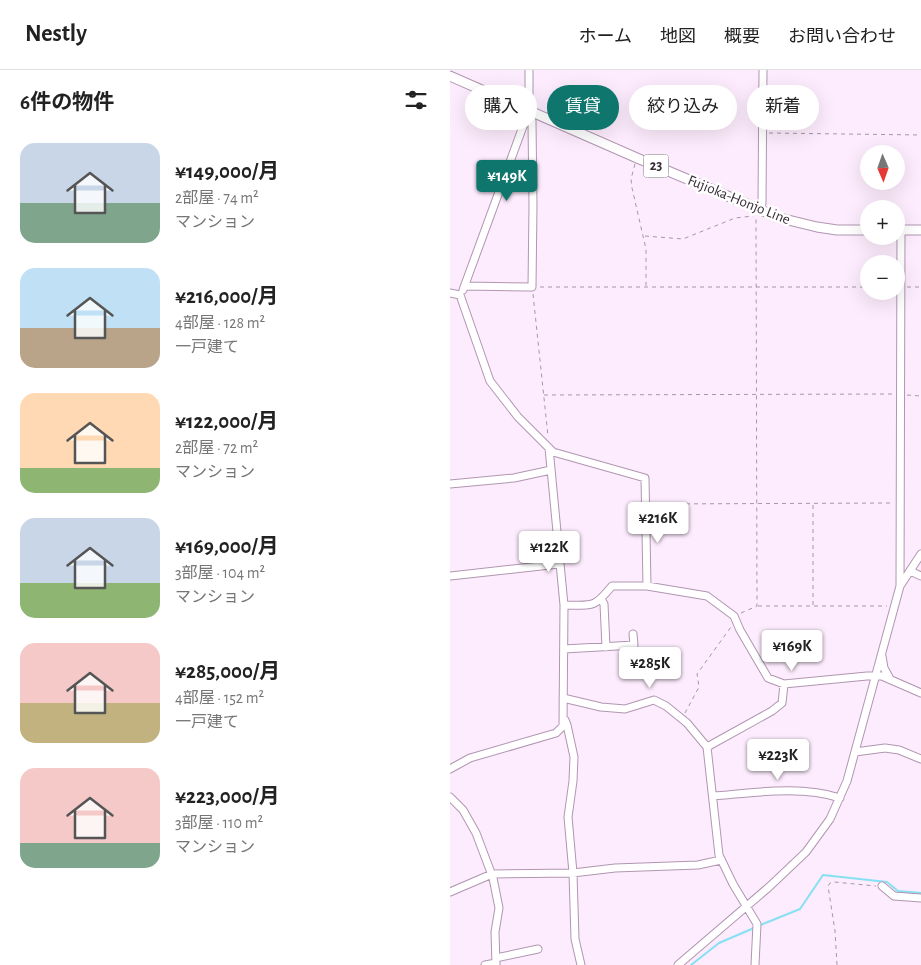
<!DOCTYPE html>
<html lang="ja">
<meta charset="utf-8">
<style>
:root{--surface:#fff;--page:#f6f6f6;--text:#222;--muted:#767676;--line:#e0e0e0;--accent:#0f766e}
body{margin:0;font-family:"Alegreya Sans","Noto Sans JP",sans-serif;background:var(--page);color:var(--text);height:100vh;display:flex;flex-direction:column;font-size:19px;white-space:nowrap}
*{box-sizing:border-box;margin:0}
p{font-size:16px;color:var(--muted)}
.icon{flex:none;width:28px;height:28px;fill:none;stroke:currentColor;stroke-width:2;stroke-linecap:round;stroke-linejoin:round}
.map{position:relative;flex:1;overflow:hidden}
.details{display:flex;flex-direction:column;background:var(--surface);width:450px}
.details>*{flex:none}
.banner{position:absolute;left:15px;top:15px;width:380px;height:45px;display:flex;gap:10px}
.needle{width:32px;rotate:178deg}
.buttons{position:absolute;left:410px;top:75px;display:grid;gap:10px}
.buttons a{display:grid;place-items:center;width:45px;height:45px;border-radius:50%;background:var(--surface);box-shadow:0 5px 20px #0002;font-size:25px}
.price{position:absolute;translate:-50% -42px;padding:0 11px;border-radius:5px;background:#fff;color:#222;font-size:16px;line-height:32px;filter:drop-shadow(0 1px 2px #0008)}
.price::after{content:'';position:absolute;left:50%;top:30px;width:15px;height:11px;margin-left:-8px;background:inherit;clip-path:polygon(0 0,100% 0,50% 100%)}
.price.selected{background:var(--accent);color:#fff}
ul{padding:0;list-style:none}
li{display:flex;align-items:center;gap:15px;height:125px;padding:0 20px}
li span{display:grid;place-items:center;flex:none;width:140px;height:100px;border-radius:15px;color:#555}
li>.icon{margin-inline-start:auto}
span .icon{width:60px;height:60px;fill:#fffc;stroke-width:1}
li b{font-size:21px}
h2{display:flex;justify-content:space-between;align-items:center;height:60px;padding:0 20px;font-size:21px}
.pill{padding:0 18px;border-radius:22px;background:var(--surface);box-shadow:0 5px 20px #0002;font-size:18px;line-height:45px}
.pill.selected{background:var(--accent);color:#fff}
header{display:flex;align-items:center;gap:30px;box-sizing:border-box;height:70px;padding:0 25px;background:var(--surface);border-bottom:1px solid var(--line)}
header strong{font-size:24px}
nav{display:flex;gap:28px;margin-inline-start:auto;font-size:18px}
main{display:flex;flex:1;min-height:0}
.map>svg:first-child{display:block}
.lines{fill:none;stroke-linecap:round;stroke-linejoin:round}
.stream{stroke:#86e0f3;stroke-width:2}
.minor-casing{stroke:#b196b1;stroke-width:9}
.major-casing{stroke:#b196b1;stroke-width:11}
.path{stroke:#a597a5;stroke-width:1;stroke-dasharray:4 4;stroke-linecap:butt}
.minor{stroke:#fff;stroke-width:7}
.major{stroke:#fff;stroke-width:9}
.labels{text-anchor:middle;dominant-baseline:central;stroke-width:5;stroke-linejoin:round;paint-order:stroke}
.shield{fill:#fff;stroke:#736b73;stroke-width:1}
.shield-label{font-size:14px;font-weight:bold;fill:#372c37}
.street-label{font-size:15px;fill:#372c37;stroke:#fff}
</style>
<header>
<strong>Nestly</strong>
<nav><a>ホーム</a><a>地図</a><a>概要</a><a>お問い合わせ</a></nav>
</header>
<main>
<section class="details">
<h2>6件の物件<svg class="icon" aria-label="filters" viewBox="0 0 24 24"><path d="M4 7h16M4 17h16"/><circle cx="9" cy="7" r="2"/><circle cx="15" cy="17" r="2"/></svg></h2>
<ul>
<li><span style="background:linear-gradient(#c9d6e8 60%,#7fa58c 0)"><svg class="icon" aria-label="home" viewBox="0 0 24 24"><path d="M3 11l9-7 9 7M6 9v11h12V9"/></svg></span><div><b>¥149,000/月</b><p>2部屋 · 74 m²</p><p>マンション</p></div></li>
<li><span style="background:linear-gradient(#bfe0f5 60%,#b9a48a 0)"><svg class="icon" aria-label="home" viewBox="0 0 24 24"><path d="M3 11l9-7 9 7M6 9v11h12V9"/></svg></span><div><b>¥216,000/月</b><p>4部屋 · 128 m²</p><p>一戸建て</p></div></li>
<li><span style="background:linear-gradient(#ffd9b3 75%,#8fb573 0)"><svg class="icon" aria-label="home" viewBox="0 0 24 24"><path d="M3 11l9-7 9 7M6 9v11h12V9"/></svg></span><div><b>¥122,000/月</b><p>2部屋 · 72 m²</p><p>マンション</p></div></li>
<li><span style="background:linear-gradient(#c9d6e8 65%,#8fb573 0)"><svg class="icon" aria-label="home" viewBox="0 0 24 24"><path d="M3 11l9-7 9 7M6 9v11h12V9"/></svg></span><div><b>¥169,000/月</b><p>3部屋 · 104 m²</p><p>マンション</p></div></li>
<li><span style="background:linear-gradient(#f6c9c9 60%,#c2b280 0)"><svg class="icon" aria-label="home" viewBox="0 0 24 24"><path d="M3 11l9-7 9 7M6 9v11h12V9"/></svg></span><div><b>¥285,000/月</b><p>4部屋 · 152 m²</p><p>一戸建て</p></div></li>
<li><span style="background:linear-gradient(#f6c9c9 75%,#7fa58c 0)"><svg class="icon" aria-label="home" viewBox="0 0 24 24"><path d="M3 11l9-7 9 7M6 9v11h12V9"/></svg></span><div><b>¥223,000/月</b><p>3部屋 · 110 m²</p><p>マンション</p></div></li>
</ul>
</section>
<div class="map">
<svg width="471" height="895" viewBox="0 0 471 895">
<rect width="100%" height="100%" fill="#fdecfd"/>
<g class="lines">
<path class="stream" d="M 308,856 L 350,839 L 373,805 L 437,812 L 448,821 L 471,823
M 241,895 L 269,873 L 304,858"/>
<g class="minor-casing">
<path id="minor" d="M 309,140 L 312,133 L 313,0
M 15,216 L 82,217 L 83,136 L 82,51 L 79,40 L 79,0
M 13,220 L 79,40
M 0,223 L 10,225
M 10,225 L 40,311 L 68,347 L 103,382 L 195,408 L 197,516
M 0,414 L 64,408 L 101,400
M 460,501 L 471,506
M 0,506 L 109,494
M 450,516 L 451,160
M 151,529 L 154,534 L 156,577
M 114,535 C 143,535 143,539 162,516 L 197,516 L 257,526 L 284,546 L 290,560 L 318,608 L 334,614 L 417,606 L 432,606 L 471,623
M 114,579 L 184,575 L 183,564
M 432,586 L 434,598 L 440,609
M 113,628 L 151,637 L 175,639 L 204,630 L 216,636 L 237,653 L 257,677 L 269,785 L 283,814 L 307,854 L 305,895
M 115,650 L 117,655 L 124,687 L 123,711 L 118,747 L 123,803 L 125,869 L 131,895
M 257,677 L 322,641 L 332,633 L 334,614
M 405,682 L 435,678 L 449,680 L 471,689
M 0,699 L 20,688 L 106,663 L 113,656 L 114,535 L 99,378
M 263,726 C 303,723 351,715 390,728
M 0,727 L 13,740 L 26,763 L 43,808 L 49,838 L 45,862 L 46,895
M 432,816 L 444,826 L 471,828
M 0,822 L 42,804 L 123,803 L 165,798 L 248,795 L 271,790
M 46,888 L 88,879
M 35,895 L 46,893
M 228,895 L 319,817 L 356,782 L 380,749 L 397,711 L 450,516 L 471,484"/>
</g>
<g class="major-casing">
<path id="major" d="M 0,6 L 187,88 L 330,148 L 367,157 L 387,160 L 419,160
M 446,160 L 471,160"/>
</g>
<path class="path" d="M 319,63 L 471,65
M 185,94 L 181,109 L 182,118 L 196,179 L 196,216
M 195,166 L 233,169 L 285,148 L 303,146
M 90,217 L 419,217
M 457,217 L 471,217
M 83,224 L 98,366
M 94,325 L 443,324
M 457,325 L 471,326
M 204,434 L 442,433
M 363,535 L 363,434
M 308,536 L 437,536
M 291,543 L 307,536 L 306,148
M 235,643 L 249,617 L 247,604 L 281,557
M 387,895 L 385,861 L 378,816 L 380,813 L 384,812 L 426,816"/>
<use href="#minor" class="minor"/>
<use href="#major" class="major"/>
</g>
<g class="labels">
<rect class="shield" x="193.5" y="84.5" width="25" height="23" rx="4"/>
<g class="shield-label">
<text x="206" y="96">23</text>
</g>
<g class="street-label">
<text transform="translate(289 130) rotate(22)">Fujioka-Honjo Line</text>
</g>
</g>
</svg>
<div class="buttons">
<a><svg class="needle" viewBox="-14 -14 28 28"><path d="M0-13l5 13h-10z" fill="#e53935"/><path d="M0 13l5-13h-10z" fill="#767676"/></svg></a>
<a>+</a>
<a>−</a>
</div>
<b class="price selected" style="left:57px;top:132px">¥149K</b>
<b class="price" style="left:208px;top:474px">¥216K</b>
<b class="price" style="left:99px;top:503px">¥122K</b>
<b class="price" style="left:342px;top:602px">¥169K</b>
<b class="price" style="left:200px;top:619px">¥285K</b>
<b class="price" style="left:328px;top:711px">¥223K</b>
<div class="banner">
<a class="pill">購入</a>
<a class="pill selected">賃貸</a>
<a class="pill">絞り込み</a>
<a class="pill">新着</a>
</div>
</div>
</main>
